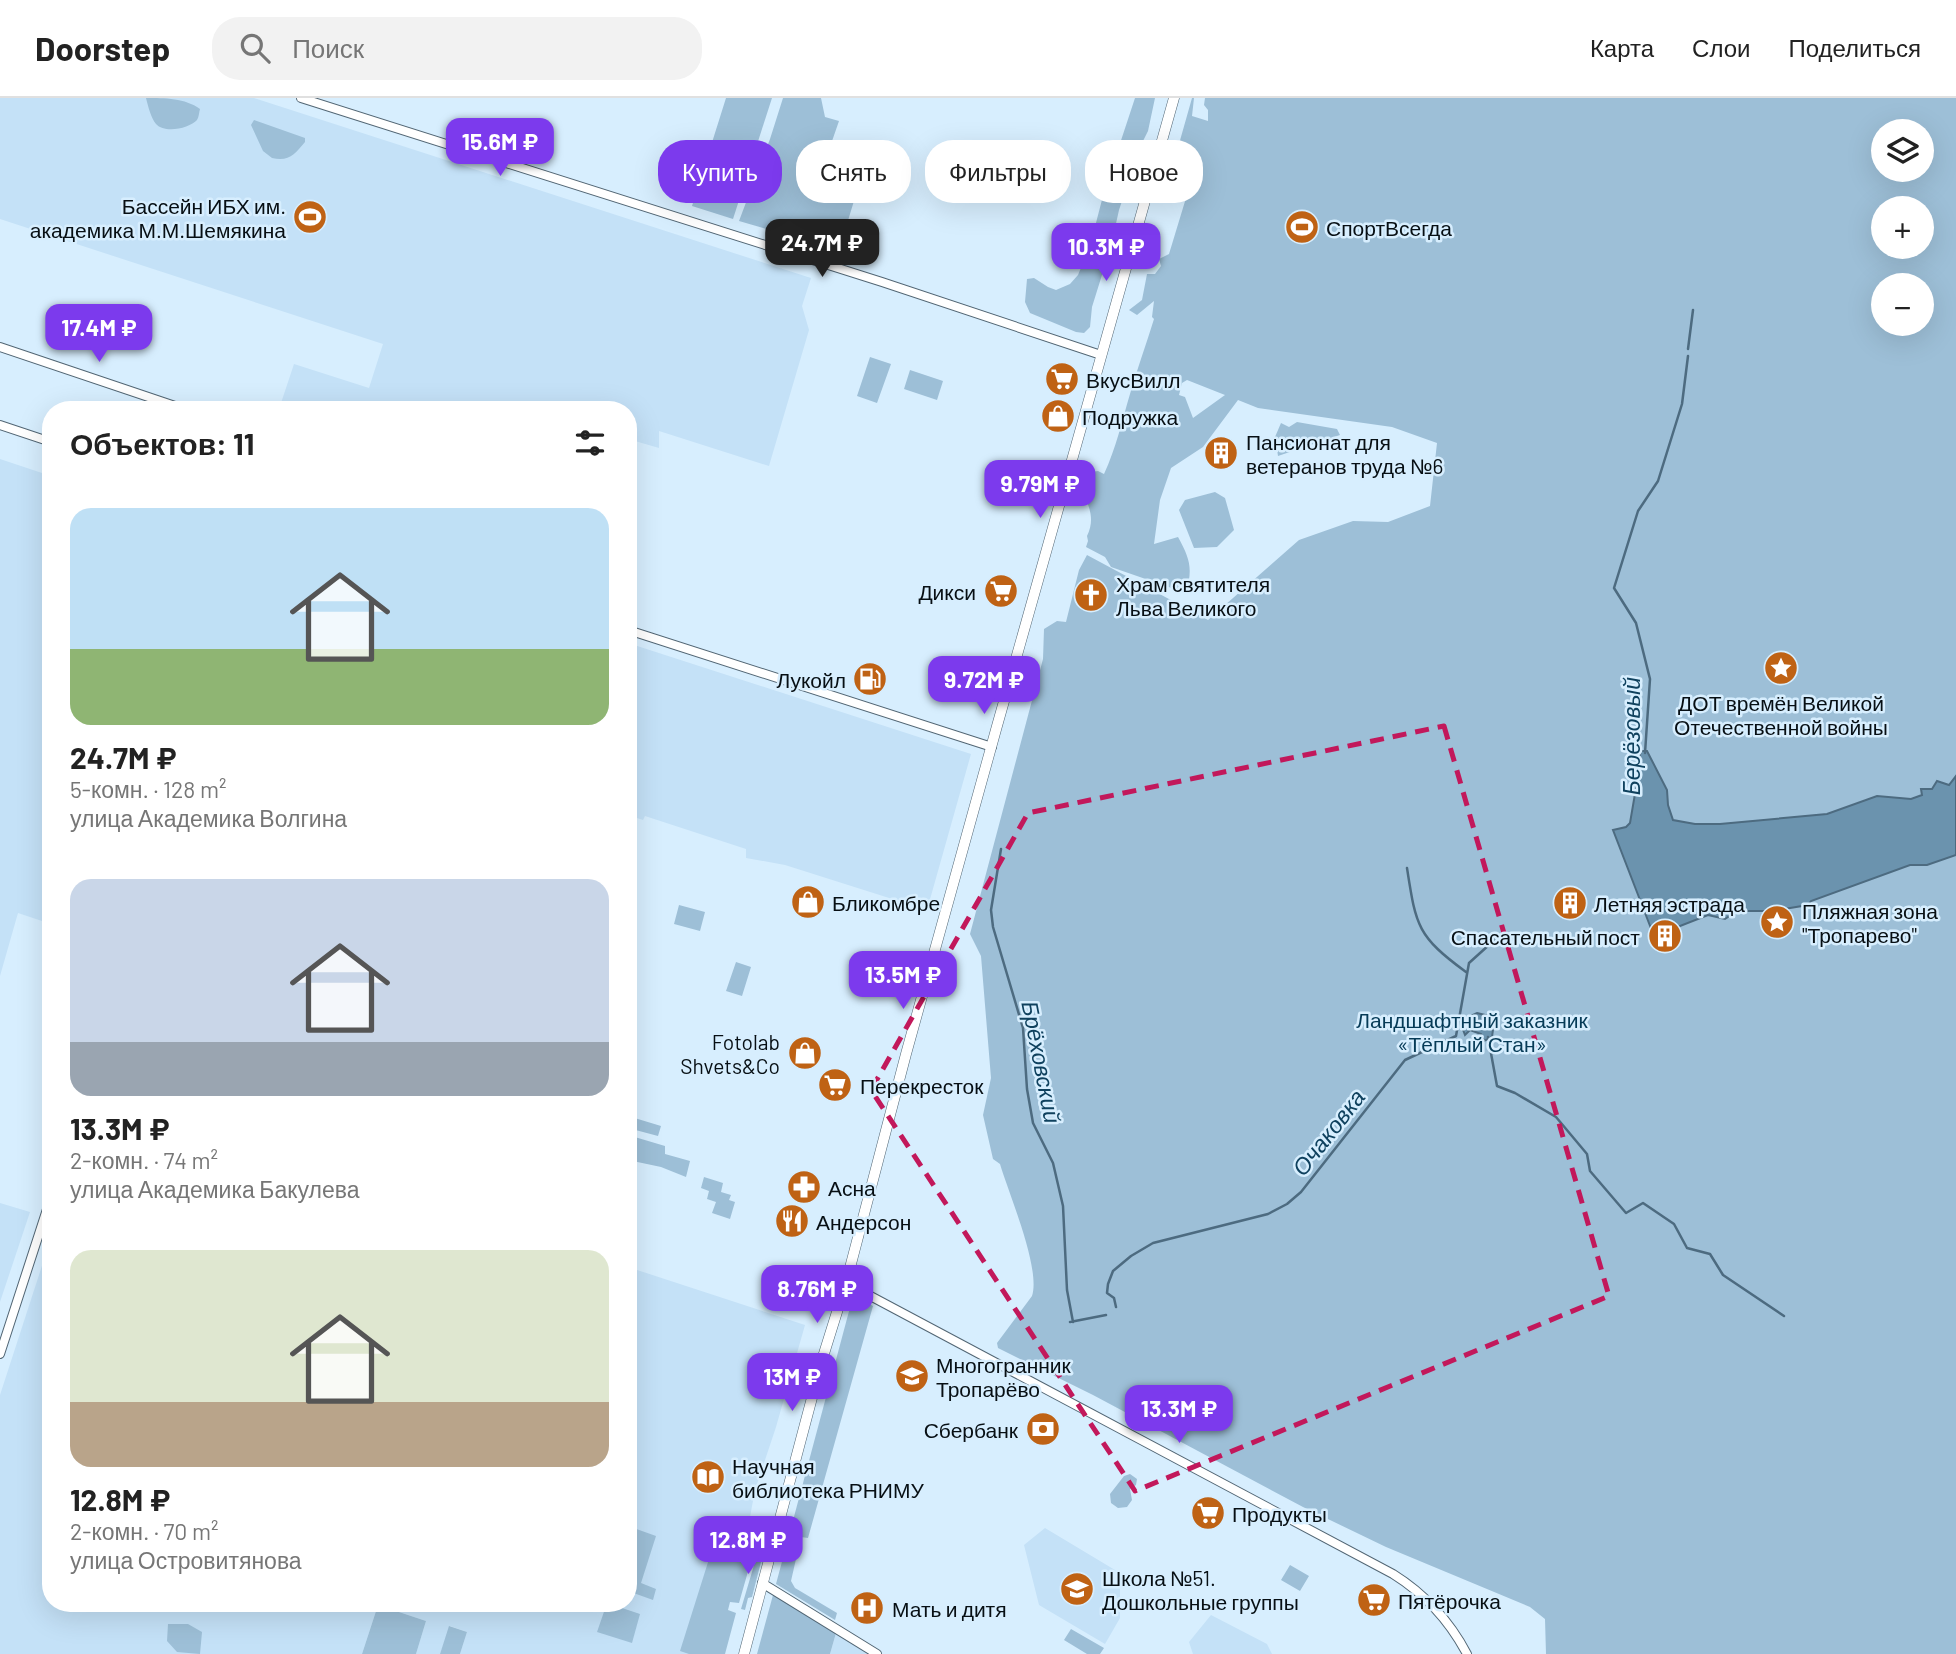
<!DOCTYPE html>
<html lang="ru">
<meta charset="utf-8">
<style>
:root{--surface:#fff;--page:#f2f2f2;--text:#222;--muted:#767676;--line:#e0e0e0;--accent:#7c3aed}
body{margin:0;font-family:Barlow,sans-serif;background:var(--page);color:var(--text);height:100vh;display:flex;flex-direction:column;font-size:26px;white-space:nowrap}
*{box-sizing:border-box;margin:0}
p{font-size:23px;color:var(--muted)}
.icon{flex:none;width:38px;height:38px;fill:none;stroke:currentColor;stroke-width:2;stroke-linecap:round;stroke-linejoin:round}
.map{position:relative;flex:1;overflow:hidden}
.panel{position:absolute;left:42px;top:303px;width:595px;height:1211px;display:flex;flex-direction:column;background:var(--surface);border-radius:28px;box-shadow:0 7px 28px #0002}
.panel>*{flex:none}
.banner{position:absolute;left:658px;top:42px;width:665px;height:63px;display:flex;gap:14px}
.tools{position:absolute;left:1871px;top:21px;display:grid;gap:14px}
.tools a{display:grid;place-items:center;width:63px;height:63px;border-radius:50%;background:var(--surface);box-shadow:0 7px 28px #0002;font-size:35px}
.price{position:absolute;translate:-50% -60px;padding:0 16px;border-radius:14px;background:var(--accent);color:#fff;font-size:23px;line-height:46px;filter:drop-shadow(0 2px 4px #0008)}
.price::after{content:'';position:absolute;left:50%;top:42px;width:21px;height:16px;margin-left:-10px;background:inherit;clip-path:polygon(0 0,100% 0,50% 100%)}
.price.on{background:#222;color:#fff}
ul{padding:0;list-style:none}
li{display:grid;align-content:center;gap:14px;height:371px;padding:0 28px}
li span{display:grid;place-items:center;height:217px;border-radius:21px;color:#555}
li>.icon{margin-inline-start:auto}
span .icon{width:126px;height:126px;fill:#fffc;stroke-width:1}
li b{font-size:30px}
h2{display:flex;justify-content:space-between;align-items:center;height:84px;padding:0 28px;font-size:30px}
.chip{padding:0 24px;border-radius:28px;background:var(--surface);box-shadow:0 7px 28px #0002;font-size:24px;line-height:63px}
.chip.on{background:var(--accent);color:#fff}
header{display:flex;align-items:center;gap:42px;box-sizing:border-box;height:98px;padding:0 35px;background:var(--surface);border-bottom:2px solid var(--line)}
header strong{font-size:33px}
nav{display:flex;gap:38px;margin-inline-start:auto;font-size:24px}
.search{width:490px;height:63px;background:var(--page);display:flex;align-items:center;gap:18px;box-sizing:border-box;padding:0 24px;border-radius:28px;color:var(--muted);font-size:26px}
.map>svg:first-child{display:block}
.built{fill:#c4e1f7}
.green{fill:#9dbfd7;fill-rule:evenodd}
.water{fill:#6b93ae;stroke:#4d6b80;stroke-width:2}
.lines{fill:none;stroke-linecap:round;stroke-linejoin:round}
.stream{stroke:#4d6b80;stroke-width:2.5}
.minor-casing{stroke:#526674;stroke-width:10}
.major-casing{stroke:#526674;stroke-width:11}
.minor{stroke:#fff;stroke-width:8}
.major{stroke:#fff;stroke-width:10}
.marked{fill:none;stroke:#c2185b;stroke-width:5;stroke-dasharray:14 9;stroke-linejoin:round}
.labels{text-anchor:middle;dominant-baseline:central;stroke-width:5;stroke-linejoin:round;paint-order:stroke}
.poi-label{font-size:21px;fill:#070f14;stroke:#d7eefe;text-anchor:start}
.park-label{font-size:21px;fill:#063b57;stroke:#d7eefe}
.water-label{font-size:23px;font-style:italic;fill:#0f415e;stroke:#d7eefe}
</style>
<header>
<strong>Doorstep</strong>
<div class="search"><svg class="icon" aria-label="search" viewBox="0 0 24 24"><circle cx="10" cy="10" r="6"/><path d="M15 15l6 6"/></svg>Поиск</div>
<nav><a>Карта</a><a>Слои</a><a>Поделиться</a></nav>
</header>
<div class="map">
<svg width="1956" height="1556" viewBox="0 0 1956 1556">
<rect width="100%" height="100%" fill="#d7eefe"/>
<path class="built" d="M 0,0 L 254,0 L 811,180 L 802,208 L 809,232 L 769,368 L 659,333 L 659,350 L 628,341 L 628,312 L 279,311 L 294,266 L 369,290 L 383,246 L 0,121 Z
M 0,361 L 51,378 L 51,826 L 18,815 L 0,878 Z
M 628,545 L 971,656 L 927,812 L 785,767 L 746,760 L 746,751 L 645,718 L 643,722 L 628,717 Z
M 0,1105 L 30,1114 L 0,1204 Z
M 51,1140 L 51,1505 L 628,1505 L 628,1169 L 805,1227 L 776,1329 L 755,1392 L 745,1446 L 714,1556 L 460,1556 L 467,1534 L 450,1528 L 440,1556 L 416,1556 L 426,1523 L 378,1507 L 362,1556 L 0,1556 L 0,1297 Z
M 1045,1430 L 1120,1475 L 1120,1520 L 1105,1546 L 1039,1507 L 1024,1447 Z
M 1211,1517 L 1267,1546 L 1272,1556 L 1193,1556 L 1189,1544 Z
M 836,1535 L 870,1556 L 830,1556 Z"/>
<path class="green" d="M 146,0 C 165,0 185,0 200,11 C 199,14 199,19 197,22 C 190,30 165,36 156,26 C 151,20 148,8 146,0 Z
M 726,0 L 772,0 L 733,121 L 692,108 Z
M 783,0 L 821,0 L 825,19 L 839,23 L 831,46 L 868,57 L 839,152 L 739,123 L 770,41 Z
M 1135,0 L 1155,0 L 1148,33 L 1140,49 L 1119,112 L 1111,148 L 1092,209 L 1090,229 L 1084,235 L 1076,234 L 1030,215 L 1025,204 L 1027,181 L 1034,180 L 1048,189 L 1056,192 L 1070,186 L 1078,177 L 1090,148 L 1104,94 Z
M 1192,0 L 1194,0 L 1192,18 L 1208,23 L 1208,12 L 1204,7 L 1205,0 L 1956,0 L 1956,1556 L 1546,1556 L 1545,1521 L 1530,1509 L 1386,1449 L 1303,1409 L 1093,1297 L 998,1250 L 997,1245 L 1032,1198 C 1041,1171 1009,1096 1000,1066 L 993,1061 L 983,1017 L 991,980 L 981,858 L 970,836 L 1043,561 L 1044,531 L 1057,523 L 1066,524 L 1079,472 L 1087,457 L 1208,522 L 1299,442 L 1353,423 L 1388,424 L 1430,408 L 1437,345 L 1392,329 L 1258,310 L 1238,302 L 1203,349 L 1171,370 L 1160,402 L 1154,446 L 1178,439 C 1190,461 1193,470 1186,495 L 1111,469 L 1105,459 L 1086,449 L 1088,443 L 1087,438 C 1096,420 1088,407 1082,391 L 1091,374 L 1098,373 L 1104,376 C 1116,350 1122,323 1130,296 C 1137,271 1146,247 1154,221 L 1152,219 L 1154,203 L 1137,217 L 1129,212 L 1142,202 L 1147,176 L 1155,176 L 1161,168 L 1159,161 L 1169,156 L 1186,100 L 1173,91 L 1176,81 L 1171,75 L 1179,69 L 1182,76 L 1193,76 L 1195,53 L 1179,46 ZM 1883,33 L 1922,33 L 1922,72 L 1883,72 ZM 1883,110 L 1922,110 L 1922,149 L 1883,149 ZM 1883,187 L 1922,187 L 1922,226 L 1883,226 ZM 1187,282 L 1225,297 L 1193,320 L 1185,299 L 1179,297 L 1182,285 Z
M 254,22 L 305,40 L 305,44 C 295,56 289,64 272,60 L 263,53 L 251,27 Z
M 870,259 L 891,266 L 877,305 L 857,298 Z
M 910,272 L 943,283 L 937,302 L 904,291 Z
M 1297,324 L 1337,331 L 1340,337 L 1278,358 L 1275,339 L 1281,325 L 1289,329 Z
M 1215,394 L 1225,400 L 1234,432 L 1217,449 L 1194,450 L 1179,412 L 1185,402 Z
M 679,807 L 705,814 L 700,833 L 674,826 Z
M 736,864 L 751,869 L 742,898 L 726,893 Z
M 628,1018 L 661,1028 L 658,1038 L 628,1030 Z
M 628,1037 L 665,1048 L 665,1056 L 690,1063 L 686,1079 L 661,1069 L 628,1062 Z
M 704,1079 L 723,1085 L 721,1094 L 731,1097 L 729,1102 L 735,1104 L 730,1121 L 712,1115 L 716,1104 L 707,1101 L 709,1093 L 701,1090 Z
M 852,1202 L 862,1202 L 873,1208 L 808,1440 L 801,1439 L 791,1483 L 795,1490 L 837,1515 L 835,1522 L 776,1486 Z
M 1130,1376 L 1137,1381 L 1136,1387 L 1130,1391 L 1132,1402 L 1127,1409 L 1118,1410 L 1111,1405 L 1110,1396 L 1124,1378 Z
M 628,1428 L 656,1438 L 641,1485 L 656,1491 L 653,1502 L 628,1493 Z
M 715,1442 L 753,1456 L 739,1505 L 730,1504 L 728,1512 L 736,1515 L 725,1556 L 689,1556 L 680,1553 Z
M 757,1457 L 761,1464 L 752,1499 L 748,1500 L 745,1512 L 741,1511 Z
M 1290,1467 L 1309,1478 L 1300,1493 L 1281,1482 Z
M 773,1497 L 836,1535 L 830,1556 L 757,1556 Z
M 607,1505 L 640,1516 L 632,1545 L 597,1534 Z
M 378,1507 L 426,1523 L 416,1556 L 362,1556 Z
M 168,1526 L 188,1526 L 202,1534 L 200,1556 L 177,1554 L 167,1543 Z
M 449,1528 L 467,1534 L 460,1556 L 440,1556 Z
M 1071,1531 L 1104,1550 L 1100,1556 L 1087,1556 L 1064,1542 Z"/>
<path class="water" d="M 1641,653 L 1647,653 L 1667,692 L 1668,707 L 1673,722 L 1695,726 L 1720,726 L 1827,716 L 1877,698 L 1911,701 L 1922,697 L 1921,691 L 1932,691 L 1937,683 L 1949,687 L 1956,678 L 1956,757 L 1927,767 L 1910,767 L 1811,803 L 1808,807 L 1772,813 L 1737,813 L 1725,821 L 1708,817 L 1657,837 L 1652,833 L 1613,732 L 1626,729 L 1630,725 L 1636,690 L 1635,676 Z
M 1477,915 L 1489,918 L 1494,924 L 1492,939 L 1484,943 L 1481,936 L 1470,932 L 1465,937 L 1462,929 L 1464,921 Z"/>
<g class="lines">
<path class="stream" d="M 1688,251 L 1693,212
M 1645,655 L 1650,581 L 1636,525 L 1614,490 L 1638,413 L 1658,383 L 1682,306 L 1688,258
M 1001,751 L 991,812 L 993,829 L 1023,930 L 1027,991 L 1033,1025 L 1053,1065 L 1063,1108 L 1067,1192 L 1073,1224
M 1407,770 C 1416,828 1417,838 1466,874
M 1488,939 L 1497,988 L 1515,995 L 1556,1019 L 1587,1056 L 1590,1073 L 1626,1115 L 1643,1105 L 1674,1126 L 1687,1150 L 1710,1156 L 1723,1177 L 1784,1218
M 1116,1209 L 1114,1200 L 1107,1195 L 1108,1186 L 1113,1173 L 1131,1158 L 1153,1145 L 1268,1116 L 1287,1106 L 1301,1094 L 1405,962 L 1456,938 L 1469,865 L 1500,837
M 1070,1224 L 1106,1217"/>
<g class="minor-casing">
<path id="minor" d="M 301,0 L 882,184 L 1101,257
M 0,249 L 187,312
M 0,327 L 51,344
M 628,532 L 992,649
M 846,1185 L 1393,1476 C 1425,1496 1449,1522 1467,1556
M 0,1256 L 51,1099
M 762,1485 L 877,1556"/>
</g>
<g class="major-casing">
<path id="major" d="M 744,1556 L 822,1262 L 846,1185 L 906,956 L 997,628 L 1174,0"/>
</g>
<use href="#minor" class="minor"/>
<use href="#major" class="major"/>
</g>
<path class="marked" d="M 1444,628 L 1609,1198 L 1135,1393 L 871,992 L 1028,715 Z"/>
<defs>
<g id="stadium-disc" transform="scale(1.75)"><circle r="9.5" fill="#bf6214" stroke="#d7eefe"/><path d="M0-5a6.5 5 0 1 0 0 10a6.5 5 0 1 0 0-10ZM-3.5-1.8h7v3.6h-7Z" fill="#fff"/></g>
<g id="supermarket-disc" transform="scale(1.75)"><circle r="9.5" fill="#bf6214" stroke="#d7eefe"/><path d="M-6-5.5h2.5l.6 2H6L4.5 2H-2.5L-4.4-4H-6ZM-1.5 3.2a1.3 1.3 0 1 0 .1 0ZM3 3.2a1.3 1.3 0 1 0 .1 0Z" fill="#fff"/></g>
<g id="shop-disc" transform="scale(1.75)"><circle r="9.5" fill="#bf6214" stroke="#d7eefe"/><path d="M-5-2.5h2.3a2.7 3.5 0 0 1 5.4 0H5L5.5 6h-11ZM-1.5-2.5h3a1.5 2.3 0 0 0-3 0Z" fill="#fff"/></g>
<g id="building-disc" transform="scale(1.75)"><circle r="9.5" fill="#bf6214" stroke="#d7eefe"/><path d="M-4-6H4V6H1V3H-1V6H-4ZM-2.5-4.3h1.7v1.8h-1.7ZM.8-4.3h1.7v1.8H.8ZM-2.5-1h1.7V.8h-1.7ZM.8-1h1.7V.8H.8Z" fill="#fff"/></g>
<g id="church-disc" transform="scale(1.75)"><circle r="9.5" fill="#bf6214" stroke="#d7eefe"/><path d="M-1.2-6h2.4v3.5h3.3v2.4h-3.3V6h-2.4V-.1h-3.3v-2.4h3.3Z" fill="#fff"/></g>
<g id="sight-disc" transform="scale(1.75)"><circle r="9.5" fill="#bf6214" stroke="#d7eefe"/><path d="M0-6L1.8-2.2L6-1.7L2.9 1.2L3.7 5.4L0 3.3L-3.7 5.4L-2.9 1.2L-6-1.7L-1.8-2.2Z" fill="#fff"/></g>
<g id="fuel-disc" transform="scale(1.75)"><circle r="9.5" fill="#bf6214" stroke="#d7eefe"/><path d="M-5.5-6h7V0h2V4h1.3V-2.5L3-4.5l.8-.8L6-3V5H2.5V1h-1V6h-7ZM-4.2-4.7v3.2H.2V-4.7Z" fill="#fff"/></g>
<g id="pharmacy-disc" transform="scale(1.75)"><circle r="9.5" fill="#bf6214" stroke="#d7eefe"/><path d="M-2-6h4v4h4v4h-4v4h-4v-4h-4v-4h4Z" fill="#fff"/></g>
<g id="restaurant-disc" transform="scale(1.75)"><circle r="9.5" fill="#bf6214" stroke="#d7eefe"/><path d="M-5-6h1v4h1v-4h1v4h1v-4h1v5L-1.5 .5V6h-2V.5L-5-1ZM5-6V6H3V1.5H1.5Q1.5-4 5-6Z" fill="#fff"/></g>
<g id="school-disc" transform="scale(1.75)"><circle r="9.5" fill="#bf6214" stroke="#d7eefe"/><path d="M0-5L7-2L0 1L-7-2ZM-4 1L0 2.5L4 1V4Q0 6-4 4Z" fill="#fff"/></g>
<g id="bank-disc" transform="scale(1.75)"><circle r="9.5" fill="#bf6214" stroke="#d7eefe"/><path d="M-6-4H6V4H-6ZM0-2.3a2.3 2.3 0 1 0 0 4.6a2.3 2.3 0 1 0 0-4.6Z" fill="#fff"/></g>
<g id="library-disc" transform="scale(1.75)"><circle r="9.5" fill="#bf6214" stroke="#d7eefe"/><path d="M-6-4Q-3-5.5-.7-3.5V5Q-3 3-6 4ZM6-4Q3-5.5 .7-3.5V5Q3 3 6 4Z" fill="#fff"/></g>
<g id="hospital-disc" transform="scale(1.75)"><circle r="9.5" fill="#bf6214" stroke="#d7eefe"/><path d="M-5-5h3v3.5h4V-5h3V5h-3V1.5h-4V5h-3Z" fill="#fff"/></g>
</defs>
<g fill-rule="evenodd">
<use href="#stadium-disc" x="310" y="119"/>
<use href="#stadium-disc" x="1302" y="129"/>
<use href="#supermarket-disc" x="1062" y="281"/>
<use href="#shop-disc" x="1058" y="318"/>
<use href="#building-disc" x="1221" y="355"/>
<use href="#supermarket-disc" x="1001" y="493"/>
<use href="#church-disc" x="1091" y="497"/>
<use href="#sight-disc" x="1781" y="570"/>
<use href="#fuel-disc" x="870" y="581"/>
<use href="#shop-disc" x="808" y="804"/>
<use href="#building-disc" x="1570" y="805"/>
<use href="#sight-disc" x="1777" y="824"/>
<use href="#building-disc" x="1665" y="838"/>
<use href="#shop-disc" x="805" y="955"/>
<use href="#supermarket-disc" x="835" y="987"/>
<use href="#pharmacy-disc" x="804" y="1089"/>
<use href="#restaurant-disc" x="792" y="1123"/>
<use href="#school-disc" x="912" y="1278"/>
<use href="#bank-disc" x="1043" y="1331"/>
<use href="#library-disc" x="708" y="1379"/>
<use href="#supermarket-disc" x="1208" y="1415"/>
<use href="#school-disc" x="1077" y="1491"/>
<use href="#supermarket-disc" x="1374" y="1502"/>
<use href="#hospital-disc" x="867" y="1510"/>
</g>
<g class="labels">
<g class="poi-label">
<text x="286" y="107" text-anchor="end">Бассейн ИБХ им.<tspan x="286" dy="24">академика М.М.Шемякина</tspan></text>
<text x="1326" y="129">СпортВсегда</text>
<text x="1086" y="281">ВкусВилл</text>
<text x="1082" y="318">Подружка</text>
<text x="1246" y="343">Пансионат для<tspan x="1246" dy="24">ветеранов труда №6</tspan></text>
<text x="1116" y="485">Храм святителя<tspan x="1116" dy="24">Льва Великого</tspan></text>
<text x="976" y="493" text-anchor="end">Дикси</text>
<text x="846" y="581" text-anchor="end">Лукойл</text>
<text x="1781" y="604" text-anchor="middle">ДОТ времён Великой<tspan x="1781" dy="24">Отечественной войны</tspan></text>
<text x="832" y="804">Бликомбре</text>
<text x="1594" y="805">Летняя эстрада</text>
<text x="1802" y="812">Пляжная зона<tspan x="1802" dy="24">"Тропарево"</tspan></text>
<text x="1640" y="838" text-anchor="end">Спасательный пост</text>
<text x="780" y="943" text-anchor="end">Fotolab<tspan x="780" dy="24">Shvets&amp;Co</tspan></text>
<text x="860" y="987">Перекресток</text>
<text x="828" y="1089">Асна</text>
<text x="816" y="1123">Андерсон</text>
<text x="936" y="1266">Многогранник<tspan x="936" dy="24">Тропарёво</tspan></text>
<text x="1018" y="1331" text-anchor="end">Сбербанк</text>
<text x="732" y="1367">Научная<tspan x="732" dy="24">библиотека РНИМУ</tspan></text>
<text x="1232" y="1415">Продукты</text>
<text x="1102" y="1479">Школа №51.<tspan x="1102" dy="24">Дошкольные группы</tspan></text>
<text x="1398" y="1502">Пятёрочка</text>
<text x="892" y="1510">Мать и дитя</text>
</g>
<g class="park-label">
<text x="1472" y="921">Ландшафтный заказник<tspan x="1472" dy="24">«Тёплый Стан»</tspan></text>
</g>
<g class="water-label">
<text transform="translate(1631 638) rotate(-90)">Берёзовый</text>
<text transform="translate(1042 964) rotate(79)">Брёховский</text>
<text transform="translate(1328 1034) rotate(-52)">Очаковка</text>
</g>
</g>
</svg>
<div class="tools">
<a><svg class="icon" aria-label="layers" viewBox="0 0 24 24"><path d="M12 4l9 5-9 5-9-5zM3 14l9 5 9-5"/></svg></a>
<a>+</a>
<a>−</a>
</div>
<b class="price" style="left:500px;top:80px">15.6M ₽</b>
<b class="price on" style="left:822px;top:181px">24.7M ₽</b>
<b class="price" style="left:1106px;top:185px">10.3M ₽</b>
<b class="price" style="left:99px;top:266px">17.4M ₽</b>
<b class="price" style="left:1040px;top:422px">9.79M ₽</b>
<b class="price" style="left:984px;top:618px">9.72M ₽</b>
<b class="price" style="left:903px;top:913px">13.5M ₽</b>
<b class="price" style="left:817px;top:1227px">8.76M ₽</b>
<b class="price" style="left:792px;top:1315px">13M ₽</b>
<b class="price" style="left:1179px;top:1347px">13.3M ₽</b>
<b class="price" style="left:748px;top:1478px">12.8M ₽</b>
<div class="banner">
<a class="chip on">Купить</a>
<a class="chip">Снять</a>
<a class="chip">Фильтры</a>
<a class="chip">Новое</a>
</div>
<section class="panel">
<h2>Объектов: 11<svg class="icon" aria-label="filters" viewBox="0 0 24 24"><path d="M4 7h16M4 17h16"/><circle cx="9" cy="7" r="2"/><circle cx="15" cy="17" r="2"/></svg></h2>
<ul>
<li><span style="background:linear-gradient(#bfe0f5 65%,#8fb573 0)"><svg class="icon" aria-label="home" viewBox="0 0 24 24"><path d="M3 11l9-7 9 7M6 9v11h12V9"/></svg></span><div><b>24.7M ₽</b><p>5-комн. · 128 m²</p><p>улица Академика Волгина</p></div></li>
<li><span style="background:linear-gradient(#c9d6e8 75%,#9aa5b1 0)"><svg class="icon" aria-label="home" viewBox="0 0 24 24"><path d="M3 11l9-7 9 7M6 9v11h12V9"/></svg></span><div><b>13.3M ₽</b><p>2-комн. · 74 m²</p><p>улица Академика Бакулева</p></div></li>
<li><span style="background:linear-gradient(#dfe7d0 70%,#b9a48a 0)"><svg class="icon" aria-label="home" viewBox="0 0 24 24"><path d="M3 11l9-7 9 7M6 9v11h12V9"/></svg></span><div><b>12.8M ₽</b><p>2-комн. · 70 m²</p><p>улица Островитянова</p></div></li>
</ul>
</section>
</div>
